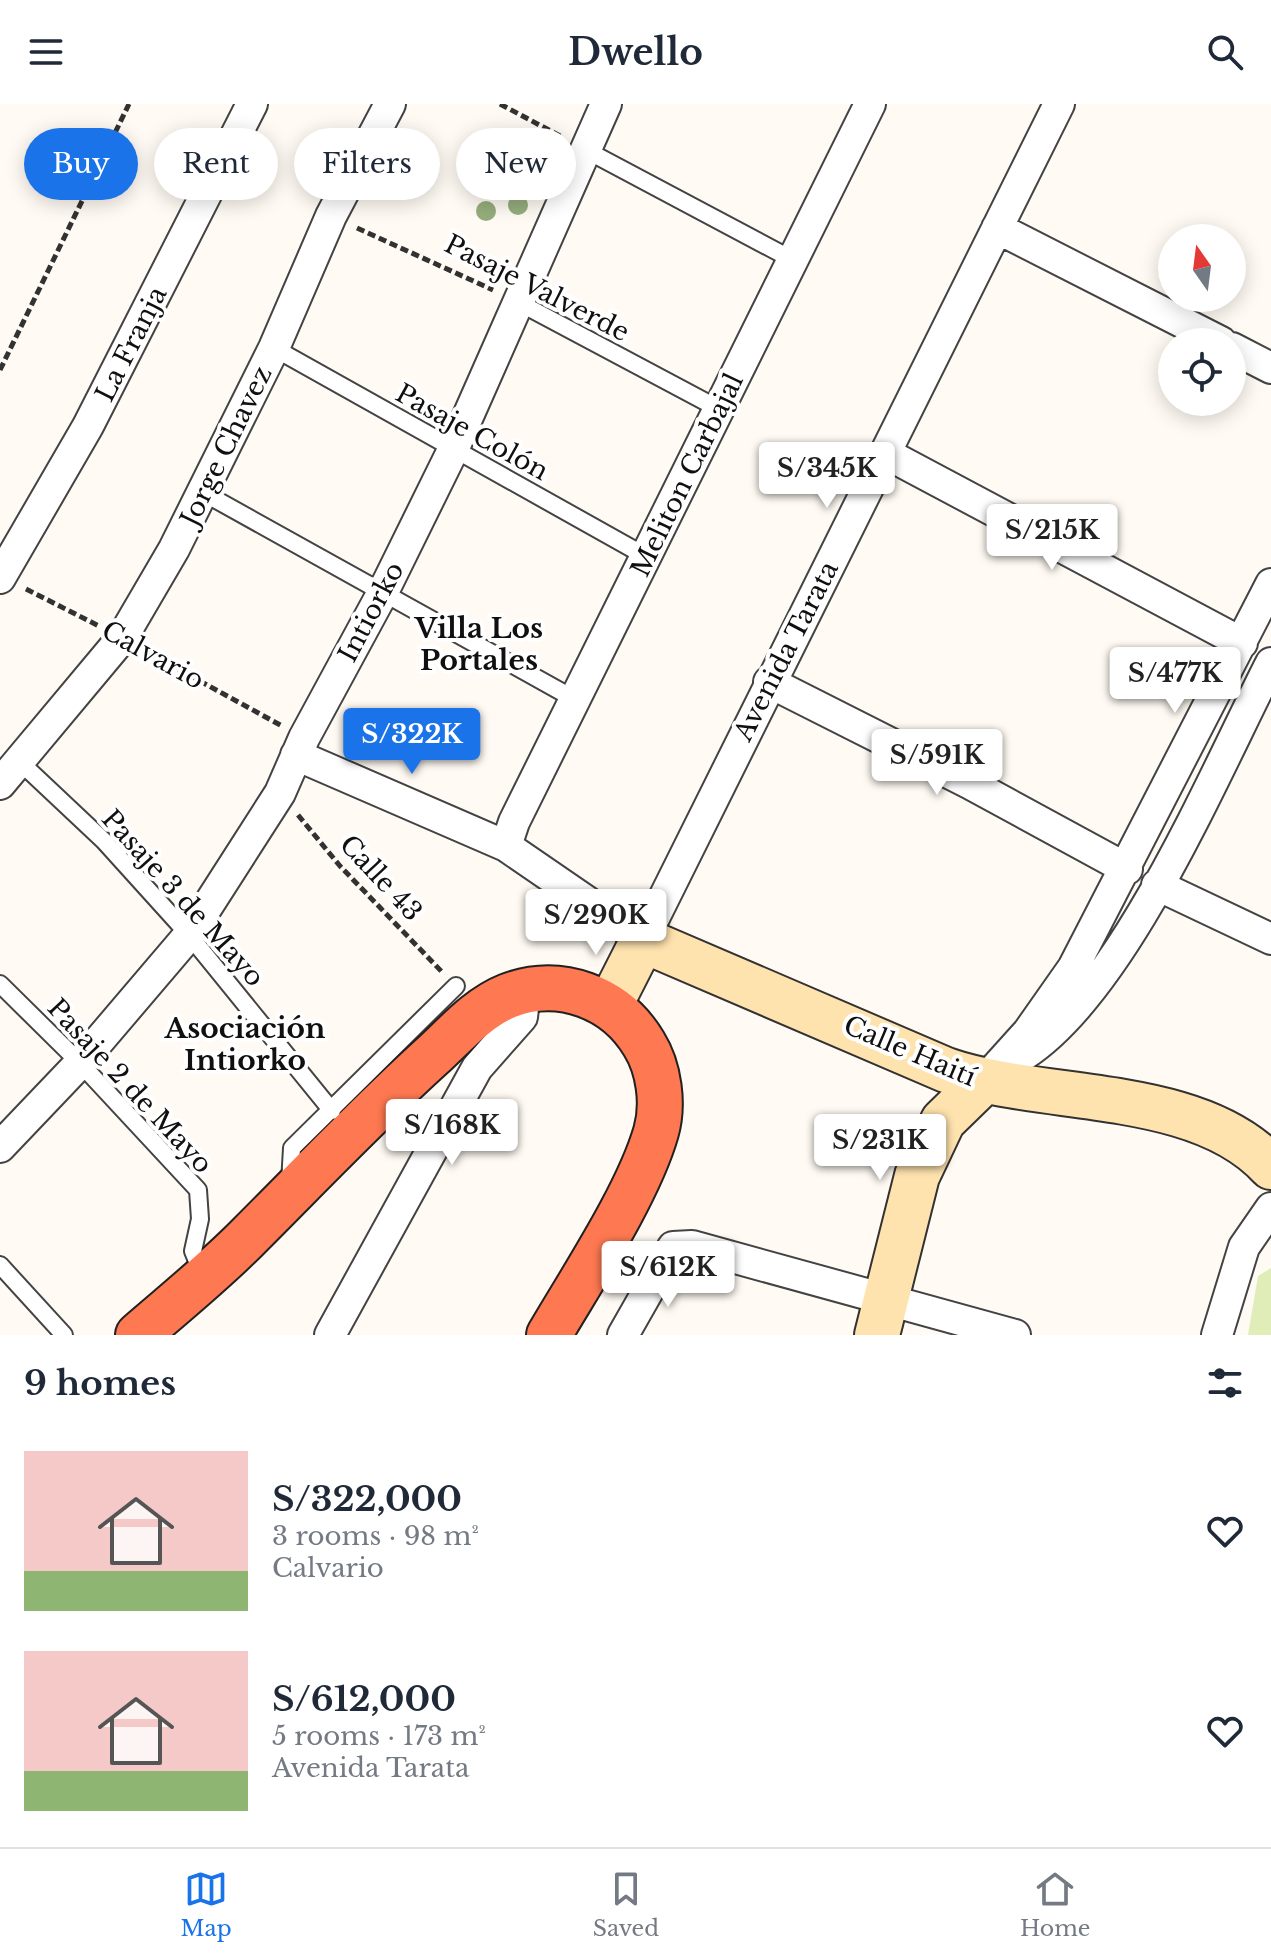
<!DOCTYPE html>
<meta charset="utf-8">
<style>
:root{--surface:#fff;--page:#f6f6f7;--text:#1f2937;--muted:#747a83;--line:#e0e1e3;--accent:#1a73e8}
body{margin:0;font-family:"Libre Baskerville",serif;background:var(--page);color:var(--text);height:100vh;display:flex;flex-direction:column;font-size:30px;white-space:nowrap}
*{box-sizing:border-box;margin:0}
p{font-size:26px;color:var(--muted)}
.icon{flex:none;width:44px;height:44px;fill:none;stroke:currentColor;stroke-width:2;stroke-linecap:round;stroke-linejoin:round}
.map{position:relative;height:1231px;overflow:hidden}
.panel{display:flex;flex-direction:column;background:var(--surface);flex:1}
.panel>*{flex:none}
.guide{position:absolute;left:24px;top:24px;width:800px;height:72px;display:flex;gap:16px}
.needle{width:52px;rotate:346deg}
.fabs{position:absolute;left:1158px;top:120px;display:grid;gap:16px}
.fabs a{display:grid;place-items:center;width:88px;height:88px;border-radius:50%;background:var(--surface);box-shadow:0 4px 20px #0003;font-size:40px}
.price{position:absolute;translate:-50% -68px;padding:0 18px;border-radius:8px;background:#fff;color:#222;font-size:26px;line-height:52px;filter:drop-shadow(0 2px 4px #0008)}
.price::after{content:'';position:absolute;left:50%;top:48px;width:24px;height:18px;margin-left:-12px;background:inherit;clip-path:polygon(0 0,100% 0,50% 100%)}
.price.active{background:var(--accent);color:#fff}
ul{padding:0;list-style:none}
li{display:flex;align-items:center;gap:24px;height:200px;padding:0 24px}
li span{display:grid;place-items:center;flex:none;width:224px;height:160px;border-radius:0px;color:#555}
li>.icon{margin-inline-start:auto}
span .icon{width:96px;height:96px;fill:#fffc;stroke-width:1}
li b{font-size:34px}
h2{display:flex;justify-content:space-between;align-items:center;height:96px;padding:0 24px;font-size:34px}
.chip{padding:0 28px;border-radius:36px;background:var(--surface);box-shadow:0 4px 20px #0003;font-size:28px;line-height:72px}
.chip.active{background:var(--accent);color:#fff}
header{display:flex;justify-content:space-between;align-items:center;height:104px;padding:0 24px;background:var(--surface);font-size:36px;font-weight:700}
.tab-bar{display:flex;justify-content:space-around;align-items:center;height:112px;border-top:2px solid var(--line);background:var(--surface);font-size:22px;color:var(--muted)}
.tab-bar a{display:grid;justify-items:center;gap:4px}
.tab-bar .active{color:var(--accent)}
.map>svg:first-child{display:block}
.green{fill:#e0edb8}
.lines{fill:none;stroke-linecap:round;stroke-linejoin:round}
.lane-casing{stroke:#434343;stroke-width:20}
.street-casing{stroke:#434343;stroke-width:34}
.secondary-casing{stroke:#323232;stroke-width:48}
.highway-casing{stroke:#212121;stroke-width:48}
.path{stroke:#323232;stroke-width:5;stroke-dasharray:8 4;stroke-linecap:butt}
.lane{stroke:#fff;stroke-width:16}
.street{stroke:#fff;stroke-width:30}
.secondary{stroke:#ffe3ae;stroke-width:44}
.highway{stroke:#fe7851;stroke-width:44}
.tree{fill:#95ad7c}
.labels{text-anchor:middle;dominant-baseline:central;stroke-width:8;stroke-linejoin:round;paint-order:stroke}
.street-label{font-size:26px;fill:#101010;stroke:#fff}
.neighbourhood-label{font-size:28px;font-weight:bold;fill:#101010;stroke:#fff}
</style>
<header><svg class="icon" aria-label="menu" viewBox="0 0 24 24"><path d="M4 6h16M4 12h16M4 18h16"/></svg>Dwello<svg class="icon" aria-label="search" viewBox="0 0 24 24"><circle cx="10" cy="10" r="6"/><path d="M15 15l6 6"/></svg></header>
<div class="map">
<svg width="1271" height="1231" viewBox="0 0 1271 1231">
<rect width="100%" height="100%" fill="#fffaf3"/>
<path class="green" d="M 1271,1164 L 1271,1231 L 1248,1231 L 1258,1172 Z"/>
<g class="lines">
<g class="lane-casing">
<path id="lane" d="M 584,45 L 793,156
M 516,197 L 719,305
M 274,244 L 647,453
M 204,389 L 576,596
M 20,658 L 104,737 L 189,831 L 332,1007
M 0,880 L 80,959 L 198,1086 L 200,1115 L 193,1147 L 203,1172
M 290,1079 L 292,1044 L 456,882
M 0,1161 L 64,1231"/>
</g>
<g class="street-casing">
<path id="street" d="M 997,124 L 1221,238
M 1232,244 L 1271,264
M 887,350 L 1242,539
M 0,474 L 88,322 L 252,0
M 769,578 L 969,679 L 1127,765
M 296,651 L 506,742 L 643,836 L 1059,0
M 0,680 L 122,534 L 174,445 L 274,244 L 331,112 L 390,0
M 506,742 L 514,718 L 870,0
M 1157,781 L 1271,835
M 1025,950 C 1125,884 1215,668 1271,559
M 982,979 L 1028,928 L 1073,864 L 1271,480
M 0,1043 L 80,959 L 189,831 L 280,689 L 304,634 L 382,490 L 453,346 L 606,0
M 330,1231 L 477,964 L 522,913 L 525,887
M 623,1231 L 673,1143 L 692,1142 L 1015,1231
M 1217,1231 L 1244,1143 L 1271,1104"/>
</g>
<g class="secondary-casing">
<path id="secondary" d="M 610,901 L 643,836 L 946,966 C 1044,1000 1197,982 1271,1063
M 877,1231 L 917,1072 L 943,1017 L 982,979"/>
</g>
<g class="highway-casing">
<path id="highway" d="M 138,1231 C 176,1198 216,1166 251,1130 C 311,1070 369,1009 432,952 C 456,930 478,904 508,892 C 560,872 616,893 644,940 C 659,964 664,1000 656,1028 C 638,1090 583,1173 549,1231"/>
</g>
<path class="path" d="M 500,0 L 562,33
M 357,124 L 493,186
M 0,266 L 129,0
M 26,485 L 99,522
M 147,548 L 282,622
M 298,711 L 340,762 L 443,869"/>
<use href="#lane" class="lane"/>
<use href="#street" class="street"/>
<use href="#secondary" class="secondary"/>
<use href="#highway" class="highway"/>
</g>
<g class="tree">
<circle cx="475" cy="45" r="10"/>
<circle cx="538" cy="66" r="10"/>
<circle cx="518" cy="101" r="10"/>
<circle cx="486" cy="107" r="10"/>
</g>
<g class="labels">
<g class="street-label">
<text transform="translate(537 184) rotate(27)">Pasaje Valverde</text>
<text transform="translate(131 240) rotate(-63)">La Franja</text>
<text transform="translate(472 328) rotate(29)">Pasaje Colón</text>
<text transform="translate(226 342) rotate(-64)">Jorge Chavez</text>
<text transform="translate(687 371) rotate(-64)">Meliton Carbajal</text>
<text transform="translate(371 508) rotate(-62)">Intiorko</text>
<text transform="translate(786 547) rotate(-63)">Avenida Tarata</text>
<text transform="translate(153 551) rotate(29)">Calvario</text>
<text transform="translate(381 774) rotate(47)">Calle 43</text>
<text transform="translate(183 794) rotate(48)">Pasaje 3 de Mayo</text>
<text transform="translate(910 947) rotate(23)">Calle Haití</text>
<text transform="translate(130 982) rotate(47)">Pasaje 2 de Mayo</text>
</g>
<g class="neighbourhood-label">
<text x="479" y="524">Villa Los<tspan x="479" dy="32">Portales</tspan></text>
<text x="245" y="924">Asociación<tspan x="245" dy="32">Intiorko</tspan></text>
</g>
</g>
</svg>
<div class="fabs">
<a><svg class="needle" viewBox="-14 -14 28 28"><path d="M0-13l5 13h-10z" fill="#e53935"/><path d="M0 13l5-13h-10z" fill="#747a83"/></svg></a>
<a><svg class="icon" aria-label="locate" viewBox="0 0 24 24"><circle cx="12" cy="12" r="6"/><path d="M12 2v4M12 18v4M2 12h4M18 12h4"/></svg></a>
</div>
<b class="price" style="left:827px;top:406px">S/345K</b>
<b class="price" style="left:1052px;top:468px">S/215K</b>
<b class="price" style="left:1175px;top:611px">S/477K</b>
<b class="price active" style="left:412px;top:672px">S/322K</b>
<b class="price" style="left:937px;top:693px">S/591K</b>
<b class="price" style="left:596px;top:853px">S/290K</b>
<b class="price" style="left:452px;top:1063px">S/168K</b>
<b class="price" style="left:880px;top:1078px">S/231K</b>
<b class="price" style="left:668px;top:1205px">S/612K</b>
<div class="guide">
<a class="chip active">Buy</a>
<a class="chip">Rent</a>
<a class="chip">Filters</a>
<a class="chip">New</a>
</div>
</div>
<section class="panel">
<h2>9 homes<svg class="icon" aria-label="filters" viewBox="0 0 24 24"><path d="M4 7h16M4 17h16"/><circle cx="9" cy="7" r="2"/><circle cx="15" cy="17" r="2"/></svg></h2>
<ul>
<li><span style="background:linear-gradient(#f6c9c9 75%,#8fb573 0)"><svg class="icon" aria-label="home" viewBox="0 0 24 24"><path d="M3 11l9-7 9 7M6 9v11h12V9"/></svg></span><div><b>S/322,000</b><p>3 rooms · 98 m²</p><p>Calvario</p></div><svg class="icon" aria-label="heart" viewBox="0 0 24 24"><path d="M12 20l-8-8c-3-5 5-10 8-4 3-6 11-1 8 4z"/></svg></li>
<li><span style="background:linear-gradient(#f6c9c9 75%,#8fb573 0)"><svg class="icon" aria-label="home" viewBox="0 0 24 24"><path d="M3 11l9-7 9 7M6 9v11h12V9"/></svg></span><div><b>S/612,000</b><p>5 rooms · 173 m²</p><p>Avenida Tarata</p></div><svg class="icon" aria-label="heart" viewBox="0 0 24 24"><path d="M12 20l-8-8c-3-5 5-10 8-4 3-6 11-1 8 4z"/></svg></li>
</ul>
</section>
<nav class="tab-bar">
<a class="active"><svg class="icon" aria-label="map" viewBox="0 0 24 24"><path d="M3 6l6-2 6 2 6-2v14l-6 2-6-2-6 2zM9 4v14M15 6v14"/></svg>Map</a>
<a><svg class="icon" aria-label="saved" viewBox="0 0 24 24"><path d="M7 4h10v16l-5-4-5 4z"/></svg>Saved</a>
<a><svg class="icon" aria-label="home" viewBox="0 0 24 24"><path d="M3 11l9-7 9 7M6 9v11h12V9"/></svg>Home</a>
</nav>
